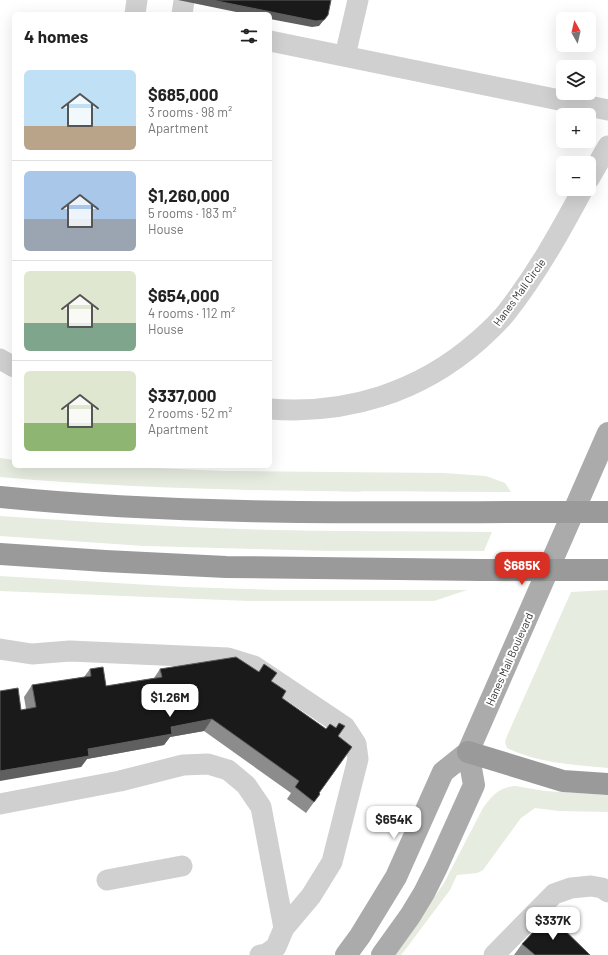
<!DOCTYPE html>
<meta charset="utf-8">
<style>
:root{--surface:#fff;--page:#f2f2f2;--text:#222;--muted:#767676;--line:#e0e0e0;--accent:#d93025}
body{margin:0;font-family:Barlow,sans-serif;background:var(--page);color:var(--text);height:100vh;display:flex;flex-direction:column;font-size:15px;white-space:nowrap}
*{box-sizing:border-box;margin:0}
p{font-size:13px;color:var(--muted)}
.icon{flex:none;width:22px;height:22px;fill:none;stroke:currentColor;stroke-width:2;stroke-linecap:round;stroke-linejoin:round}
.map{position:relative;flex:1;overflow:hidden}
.side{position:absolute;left:12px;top:12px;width:260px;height:456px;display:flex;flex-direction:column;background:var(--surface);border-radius:6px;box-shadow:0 4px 16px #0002}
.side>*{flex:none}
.needle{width:26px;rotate:352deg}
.controls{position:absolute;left:556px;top:12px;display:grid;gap:8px}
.controls a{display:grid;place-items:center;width:40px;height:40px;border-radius:6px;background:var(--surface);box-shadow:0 4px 16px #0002;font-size:20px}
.price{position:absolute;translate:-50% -34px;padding:0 9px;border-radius:8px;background:#fff;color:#222;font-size:13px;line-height:26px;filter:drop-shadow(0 1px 2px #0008)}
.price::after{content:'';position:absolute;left:50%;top:24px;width:12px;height:9px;margin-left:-6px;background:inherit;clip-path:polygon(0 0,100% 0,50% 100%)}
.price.active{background:var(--accent);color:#fff}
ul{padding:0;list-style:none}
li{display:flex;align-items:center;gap:12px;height:100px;padding:0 12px}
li+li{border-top:1px solid var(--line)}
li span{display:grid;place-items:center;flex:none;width:112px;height:80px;border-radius:6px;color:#555}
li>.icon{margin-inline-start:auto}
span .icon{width:48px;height:48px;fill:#fffc;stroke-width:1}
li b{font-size:17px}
h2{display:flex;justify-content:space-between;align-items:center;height:48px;padding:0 12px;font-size:17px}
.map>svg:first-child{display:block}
.green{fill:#e6ecdf}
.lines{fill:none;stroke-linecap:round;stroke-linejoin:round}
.minor{stroke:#d0d0d0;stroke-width:21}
.major{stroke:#ababab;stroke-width:22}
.highway{stroke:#9a9a9a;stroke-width:22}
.highway-bridge{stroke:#9a9a9a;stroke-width:22}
.wall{fill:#8c8c8c}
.shaded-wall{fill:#5f5f5f}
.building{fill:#1a1a1a;stroke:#5f5f5f}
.labels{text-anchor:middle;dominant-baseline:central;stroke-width:4;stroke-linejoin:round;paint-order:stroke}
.street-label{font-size:11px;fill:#333;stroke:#fff}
</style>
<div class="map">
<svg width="608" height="955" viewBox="0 0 608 955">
<rect width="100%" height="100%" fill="#fff"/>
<path class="green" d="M 0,458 L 14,460 L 14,466 L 108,466 L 224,471 L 443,473 L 486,476 L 505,483 L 511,492 C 340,492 170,492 0,477 Z
M 0,516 C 70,521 141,525 211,528 C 305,532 399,531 492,532 L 484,551 L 331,551 L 144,546 L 0,536 Z
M 0,576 L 183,587 L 278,590 L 467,590 L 434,601 L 249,601 L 0,591 Z
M 608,590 L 608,768 C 574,765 538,763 507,748 L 505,742 L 507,736 L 571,592 Z
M 515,786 L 545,791 L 608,795 L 608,812 L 559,811 L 535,808 L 521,818 L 483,870 L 477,873 L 457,875 L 450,890 L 408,946 L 401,955 L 391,955 L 416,924 L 444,883 L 483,808 C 493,795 498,788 515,786 Z"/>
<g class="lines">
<path class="minor" d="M 135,14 L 137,0
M 182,14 L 184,1
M 270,41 L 608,110
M 345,56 L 358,0
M 589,179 L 608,146
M 0,359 L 14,367
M 270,409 C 347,415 420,392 478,341 C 488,332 498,323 506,313 C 536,275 560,232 583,189
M 0,649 L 32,654 L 70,651 L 228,658 L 254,666 L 345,727 L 356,744 L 358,759 L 332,862 L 311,896 L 284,928
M 0,804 L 120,781 L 183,765 L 208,764 L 228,770 L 246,785 L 261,807 L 284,928 L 276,947 L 266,954 L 260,955
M 107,880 L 182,866
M 494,955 L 554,894 L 571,888 L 591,886 L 602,888 L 608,892"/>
<path class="major" d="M 346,955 L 360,936 L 396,877 L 443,772 L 468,752 L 608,433
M 382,955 L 410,916 L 424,893 L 437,867 L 474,785 L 468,752"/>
<path class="highway" d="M 0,497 C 169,514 338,513 508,512
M 0,554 L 105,561 L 226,567 L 481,570
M 468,752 L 563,781 L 608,784"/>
<path class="highway-bridge" d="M 508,512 L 608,512
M 481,570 L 608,570"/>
</g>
<path class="wall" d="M 90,669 L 106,686 L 154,678 L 160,669 L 259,672 L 271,681 L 282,698 L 326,729 L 338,736 L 319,793 L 320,794 L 306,813 L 287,799 L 291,793 L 204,731 L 170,737 L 164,745 L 87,759 L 81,767 L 21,710 L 26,709 L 24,697 L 32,685 L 84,677 Z
M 522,944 L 590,955 L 514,955 Z"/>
<path class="shaded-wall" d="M 178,0 L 212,0 L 328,15 L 319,26 L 312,27 L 270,19 L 270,14 L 246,14 Z
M 212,719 L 204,731 L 170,737 L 164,745 L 87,759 L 81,767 L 0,781 L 0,771 L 171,727 Z"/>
<path class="building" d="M 212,0 L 331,0 L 328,15 L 324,20 L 316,21 Z
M 236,657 L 259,672 L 264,664 L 277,673 L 271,681 L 286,691 L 282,698 L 326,729 L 330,724 L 336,728 L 339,723 L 345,726 L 338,736 L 352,747 L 319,793 L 320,794 L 314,802 L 295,787 L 299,781 L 212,719 L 171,727 L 172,734 L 88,749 L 89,756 L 0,771 L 0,691 L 18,688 L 21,710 L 36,707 L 32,685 L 91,676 L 90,669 L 103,667 L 106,686 L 162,677 L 160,669 Z
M 549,915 L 590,955 L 535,955 L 522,944 Z"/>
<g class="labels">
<g class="street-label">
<text transform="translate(519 292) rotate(-54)">Hanes Mall Circle</text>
<text transform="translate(509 659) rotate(-66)">Hanes Mall Boulevard</text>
</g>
</g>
</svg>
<div class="controls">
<a><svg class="needle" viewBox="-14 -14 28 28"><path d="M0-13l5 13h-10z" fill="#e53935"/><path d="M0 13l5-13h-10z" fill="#767676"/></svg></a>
<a><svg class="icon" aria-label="layers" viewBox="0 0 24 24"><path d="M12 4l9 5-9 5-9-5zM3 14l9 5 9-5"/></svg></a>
<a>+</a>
<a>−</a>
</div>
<b class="price active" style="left:522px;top:586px">$685K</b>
<b class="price" style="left:170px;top:718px">$1.26M</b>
<b class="price" style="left:394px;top:840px">$654K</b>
<b class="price" style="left:553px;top:941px">$337K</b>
<section class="side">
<h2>4 homes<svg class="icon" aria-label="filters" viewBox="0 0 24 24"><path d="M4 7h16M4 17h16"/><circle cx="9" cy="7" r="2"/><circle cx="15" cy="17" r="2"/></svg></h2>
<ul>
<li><span style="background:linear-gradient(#bfe0f5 70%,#b9a48a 0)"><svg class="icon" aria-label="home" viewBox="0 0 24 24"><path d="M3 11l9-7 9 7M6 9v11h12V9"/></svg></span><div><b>$685,000</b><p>3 rooms · 98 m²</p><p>Apartment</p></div></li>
<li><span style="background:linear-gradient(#a9c7e8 60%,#9aa5b1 0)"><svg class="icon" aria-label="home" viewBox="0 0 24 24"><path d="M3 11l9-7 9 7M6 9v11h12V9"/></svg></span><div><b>$1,260,000</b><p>5 rooms · 183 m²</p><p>House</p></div></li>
<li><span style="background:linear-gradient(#dfe7d0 65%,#7fa58c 0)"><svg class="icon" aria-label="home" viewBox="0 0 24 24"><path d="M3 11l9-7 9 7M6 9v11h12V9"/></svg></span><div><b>$654,000</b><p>4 rooms · 112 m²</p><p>House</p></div></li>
<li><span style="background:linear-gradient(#dfe7d0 65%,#8fb573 0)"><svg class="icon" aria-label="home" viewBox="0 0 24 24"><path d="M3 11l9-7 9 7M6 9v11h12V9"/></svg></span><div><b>$337,000</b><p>2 rooms · 52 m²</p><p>Apartment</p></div></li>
</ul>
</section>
</div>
